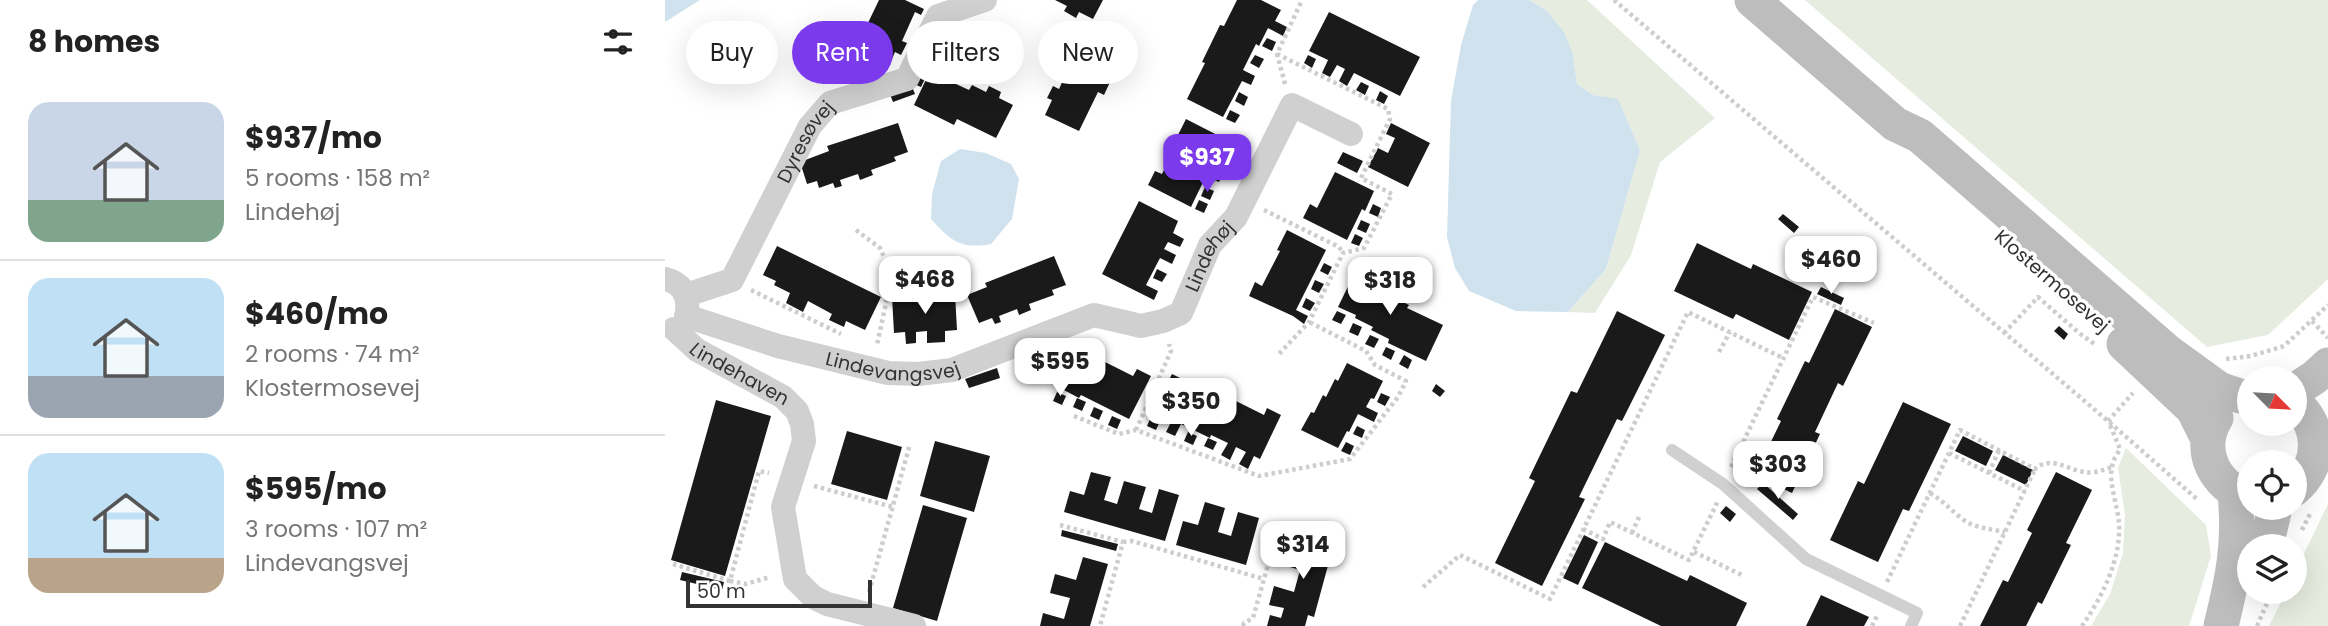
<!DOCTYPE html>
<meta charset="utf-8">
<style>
:root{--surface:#fff;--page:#f6f6f6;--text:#222;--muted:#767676;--line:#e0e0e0;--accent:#7c3aed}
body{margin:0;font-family:Poppins,sans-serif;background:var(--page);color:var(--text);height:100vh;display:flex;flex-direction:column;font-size:26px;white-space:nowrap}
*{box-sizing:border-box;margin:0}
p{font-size:23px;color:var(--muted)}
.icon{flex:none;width:38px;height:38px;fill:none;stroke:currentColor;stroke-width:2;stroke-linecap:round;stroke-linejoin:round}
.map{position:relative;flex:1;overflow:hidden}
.side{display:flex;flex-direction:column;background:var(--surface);width:665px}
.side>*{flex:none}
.guide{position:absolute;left:21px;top:21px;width:665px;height:63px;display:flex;gap:14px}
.needle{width:46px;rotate:114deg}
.buttons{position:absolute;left:1572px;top:366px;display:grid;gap:14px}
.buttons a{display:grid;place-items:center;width:70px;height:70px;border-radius:50%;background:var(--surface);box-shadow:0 7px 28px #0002;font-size:35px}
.scale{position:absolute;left:21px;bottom:18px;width:186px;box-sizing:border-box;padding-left:7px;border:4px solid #333;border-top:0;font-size:19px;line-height:24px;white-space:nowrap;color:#333;-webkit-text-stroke:5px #fff;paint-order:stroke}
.price{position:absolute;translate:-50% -60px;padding:0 16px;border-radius:14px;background:#fff;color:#222;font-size:23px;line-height:46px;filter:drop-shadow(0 2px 4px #0008)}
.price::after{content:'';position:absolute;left:50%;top:42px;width:21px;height:16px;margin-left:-10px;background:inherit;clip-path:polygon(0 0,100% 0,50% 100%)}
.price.selected{background:var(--accent);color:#fff}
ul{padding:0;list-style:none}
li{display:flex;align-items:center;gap:21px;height:175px;padding:0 28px}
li+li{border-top:2px solid var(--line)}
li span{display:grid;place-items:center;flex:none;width:196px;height:140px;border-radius:21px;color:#555}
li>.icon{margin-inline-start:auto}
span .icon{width:84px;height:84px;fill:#fffc;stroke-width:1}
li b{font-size:30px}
h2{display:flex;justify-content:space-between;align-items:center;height:84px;padding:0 28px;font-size:30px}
.pill{padding:0 24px;border-radius:32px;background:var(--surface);box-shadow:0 7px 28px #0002;font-size:24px;line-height:63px}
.pill.selected{background:var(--accent);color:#fff}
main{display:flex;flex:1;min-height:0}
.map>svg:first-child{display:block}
.green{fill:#e6ecdf}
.water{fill:#cfe2ee}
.building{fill:#1a1a1a}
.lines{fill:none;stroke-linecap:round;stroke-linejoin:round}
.path{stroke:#cdcdcd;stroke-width:4.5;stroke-dasharray:3.5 3.5;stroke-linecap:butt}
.service{stroke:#d0d0d0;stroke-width:12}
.minor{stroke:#d0d0d0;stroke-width:24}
.secondary{stroke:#bdbdbd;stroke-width:35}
.labels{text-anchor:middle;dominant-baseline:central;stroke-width:7;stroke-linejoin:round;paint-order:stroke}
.street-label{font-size:19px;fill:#333;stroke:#fff}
</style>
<main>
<section class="side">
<h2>8 homes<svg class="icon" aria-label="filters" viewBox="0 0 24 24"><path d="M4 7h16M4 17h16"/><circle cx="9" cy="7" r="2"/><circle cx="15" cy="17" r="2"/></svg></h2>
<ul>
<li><span style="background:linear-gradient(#c9d6e8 70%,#7fa58c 0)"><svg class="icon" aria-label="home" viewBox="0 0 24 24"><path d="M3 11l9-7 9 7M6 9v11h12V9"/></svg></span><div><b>$937/mo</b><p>5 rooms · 158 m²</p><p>Lindehøj</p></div></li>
<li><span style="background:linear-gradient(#bfe0f5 70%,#9aa5b1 0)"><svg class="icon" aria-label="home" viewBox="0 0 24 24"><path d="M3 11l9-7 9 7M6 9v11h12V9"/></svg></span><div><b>$460/mo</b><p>2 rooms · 74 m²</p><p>Klostermosevej</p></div></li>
<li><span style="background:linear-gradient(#bfe0f5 75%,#b9a48a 0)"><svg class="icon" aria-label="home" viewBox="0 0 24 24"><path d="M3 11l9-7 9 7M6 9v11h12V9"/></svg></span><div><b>$595/mo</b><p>3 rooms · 107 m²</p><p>Lindevangsvej</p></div></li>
</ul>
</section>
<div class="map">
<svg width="1663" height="626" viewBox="0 0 1663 626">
<rect width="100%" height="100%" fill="#fff"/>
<path class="green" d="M 864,0 L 922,0 L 1050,118 L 995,162 L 966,255 L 930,313 L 903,312 L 941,269 L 975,150 L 953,100 L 928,95 L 912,84 L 908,55 L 881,10 Z
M 1140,0 L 1663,0 L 1663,279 L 1603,335 L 1542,347 Z
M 1461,448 L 1541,525 L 1546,556 L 1524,626 L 1426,626 L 1445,594 L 1458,553 L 1460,515 L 1453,468 Z
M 1663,504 L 1663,626 L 1604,626 L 1621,592 L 1629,592 L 1629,574 Z"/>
<path class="water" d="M 0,0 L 35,0 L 0,22 Z
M 813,0 L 864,0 L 881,10 L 899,32 L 908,55 L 912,84 L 928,95 L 953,99 L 975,150 L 941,269 L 903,312 L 851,311 L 804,291 L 790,268 L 782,237 L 786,101 L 796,45 L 808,5 Z
M 295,149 L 321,153 L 346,164 L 354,179 L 347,219 L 326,244 C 296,249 287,242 266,219 L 267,194 L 276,161 Z"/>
<path class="building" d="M 214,0 L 240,0 L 259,9 L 256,15 L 250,12 L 237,41 L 242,43 L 236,55 L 230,52 L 224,66 L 190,50 Z
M 390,0 L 438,0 L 428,19 L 414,12 L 411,18 L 399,11 L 402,6 Z
M 572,0 L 596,0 L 616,10 L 610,21 L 622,27 L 618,36 L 603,28 L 594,46 L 591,44 L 578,70 L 590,76 L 586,85 L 577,81 L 558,117 L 522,99 L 540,63 L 537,62 L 555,25 L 559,26 Z
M 664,12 L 755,57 L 735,96 L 689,73 L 682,86 L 674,81 L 680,69 L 672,65 L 665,77 L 657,73 L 663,60 L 644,51 Z
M 425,38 L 458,54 L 439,95 L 433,92 L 414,131 L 380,115 L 387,100 L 382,98 L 388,86 L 394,89 L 401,74 L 406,77 L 413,63 L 407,61 L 413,49 L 418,52 Z
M 602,38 L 611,42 L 607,51 L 597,46 Z
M 590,55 L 599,59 L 594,68 L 585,63 Z
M 643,55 L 651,59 L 647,68 L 639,63 Z
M 257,61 L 266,66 L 256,87 L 246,83 Z
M 265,71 L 279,78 L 282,73 L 294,78 L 291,84 L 304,90 L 307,85 L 321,92 L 324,86 L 336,92 L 334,98 L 348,105 L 331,138 L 292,119 L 289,125 L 249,105 Z
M 696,82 L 704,86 L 700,95 L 691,90 Z
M 246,84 L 250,94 L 228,102 L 224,92 Z
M 715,91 L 723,96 L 719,104 L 711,100 Z
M 574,92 L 583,97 L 579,106 L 570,101 Z
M 565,110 L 575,115 L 570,123 L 561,119 Z
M 521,119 L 560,139 L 555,150 L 567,156 L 563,165 L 550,159 L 546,168 L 558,174 L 554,182 L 541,176 L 526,207 L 483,185 L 490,171 L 497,174 L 514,140 L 511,139 Z
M 233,123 L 243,152 L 229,157 L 231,161 L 206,170 L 208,175 L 195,180 L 193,174 L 175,180 L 177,186 L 170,188 L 168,183 L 154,188 L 152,181 L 142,184 L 135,162 L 164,151 L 162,146 Z
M 726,123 L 765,143 L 743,187 L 703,167 L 713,148 L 723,153 L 730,138 L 721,134 Z
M 678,152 L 698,161 L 692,173 L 672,163 Z
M 670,172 L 709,191 L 700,211 L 697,209 L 682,240 L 638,218 L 645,204 L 652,208 Z
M 540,187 L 549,191 L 545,200 L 536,196 Z
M 534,200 L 543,204 L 539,213 L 530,209 Z
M 474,201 L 513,221 L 508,233 L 519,239 L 515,247 L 503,242 L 499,249 L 511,255 L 507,264 L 495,258 L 481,285 L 493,291 L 489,300 L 437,274 Z
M 708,204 L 716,208 L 713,217 L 704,213 Z
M 1118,214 L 1134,227 L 1129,233 L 1113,219 Z
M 696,220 L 705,224 L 701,233 L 692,229 Z
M 622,230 L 661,250 L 631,310 L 643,316 L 639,324 L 628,316 L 584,296 L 590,282 L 597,286 L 615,251 L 612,250 Z
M 690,234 L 698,238 L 694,246 L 686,243 Z
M 1032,243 L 1086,269 L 1088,264 L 1147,292 L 1124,340 L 1071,314 L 1068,319 L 1009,291 Z
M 112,246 L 216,297 L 200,330 L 181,321 L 179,327 L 164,320 L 167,314 L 143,301 L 138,312 L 121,303 L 125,293 L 109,285 L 111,281 L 98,275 Z
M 389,256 L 401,285 L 387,290 L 389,295 L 364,304 L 366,310 L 354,315 L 352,309 L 334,316 L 336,322 L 330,324 L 327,318 L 314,323 L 302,295 L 322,287 L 320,283 Z
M 659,263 L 667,267 L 663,275 L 655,271 Z
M 492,269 L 502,274 L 497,282 L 488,278 Z
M 691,270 L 711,281 L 710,284 L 727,292 L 726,296 L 744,305 L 742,308 L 778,325 L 761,361 L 723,343 L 724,339 L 706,330 L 708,327 L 690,318 L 691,315 L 673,307 Z
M 650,280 L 659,284 L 654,293 L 646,289 Z
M 1156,287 L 1179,298 L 1176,305 L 1152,294 Z
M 290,294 L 292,330 L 280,331 L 280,342 L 262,343 L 262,331 L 251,332 L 251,343 L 241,344 L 240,332 L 229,333 L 227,297 Z
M 641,298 L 650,303 L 645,311 L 637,307 Z
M 1170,309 L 1207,327 L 1178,386 L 1173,383 L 1150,432 L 1155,434 L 1127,493 L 1090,475 L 1116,421 L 1112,419 L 1140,361 L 1144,363 Z
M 672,311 L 681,315 L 676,324 L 667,320 Z
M 952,311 L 1000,335 L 957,421 L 952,419 L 914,497 L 920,499 L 877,586 L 830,563 L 870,481 L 864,478 L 906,391 L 912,393 Z
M 688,323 L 697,327 L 693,336 L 684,332 Z
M 1394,326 L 1403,334 L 1399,340 L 1389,331 Z
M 705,335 L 714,339 L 709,348 L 700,344 Z
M 721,347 L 730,351 L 726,360 L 717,355 Z
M 414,349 L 468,376 L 472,369 L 486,376 L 464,419 L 416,395 L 414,398 L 395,388 Z
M 739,355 L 747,360 L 743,369 L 734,364 Z
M 682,363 L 718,381 L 709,399 L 706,398 L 701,407 L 713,413 L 709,422 L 693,414 L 684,432 L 682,431 L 673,448 L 636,430 L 646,412 L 649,413 L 658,395 L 661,397 L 670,379 L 673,381 Z
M 332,368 L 335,378 L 304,388 L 300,379 Z
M 507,374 L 561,401 L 563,397 L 599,415 L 602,408 L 616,415 L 595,459 L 589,456 L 583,469 L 574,464 L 581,452 L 571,447 L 565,460 L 556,455 L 563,443 L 546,435 L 545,438 L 516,424 L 510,436 L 501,432 L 506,422 L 487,413 Z
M 771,384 L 780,391 L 775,397 L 767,391 Z
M 392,392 L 401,396 L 397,405 L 388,401 Z
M 716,393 L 725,397 L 720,406 L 712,402 Z
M 412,398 L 421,402 L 417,411 L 408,407 Z
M 51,400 L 106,416 L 60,576 L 6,560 Z
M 1238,402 L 1286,424 L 1244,511 L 1238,509 L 1213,562 L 1165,540 L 1193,481 L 1199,484 Z
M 429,407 L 438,411 L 434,420 L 425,416 Z
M 447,416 L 456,420 L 452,429 L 443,425 Z
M 486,417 L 495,421 L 491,430 L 482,426 Z
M 692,426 L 700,430 L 697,438 L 688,434 Z
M 182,431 L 237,447 L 222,500 L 166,484 Z
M 523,432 L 532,436 L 528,445 L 519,441 Z
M 1298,436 L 1328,451 L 1321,466 L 1290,451 Z
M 543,438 L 552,442 L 548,450 L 539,446 Z
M 270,441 L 325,456 L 309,512 L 255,496 Z
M 681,442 L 689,446 L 685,455 L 676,451 Z
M 1338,455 L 1368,470 L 1361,485 L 1330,470 Z
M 426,472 L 446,477 L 439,500 L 452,504 L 459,481 L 481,487 L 474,509 L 487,513 L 494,489 L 514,495 L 500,541 L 399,512 L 405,491 L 419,495 Z
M 1391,472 L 1427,490 L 1401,543 L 1406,545 L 1377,604 L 1373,602 L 1361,626 L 1315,626 L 1338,580 L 1343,582 L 1367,533 L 1362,530 Z
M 1098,483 L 1133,514 L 1128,520 L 1092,489 Z
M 540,502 L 560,508 L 553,532 L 566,536 L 573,512 L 594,518 L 581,565 L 511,545 L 518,521 L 533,525 Z
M 258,505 L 302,518 L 272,621 L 228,608 Z
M 1061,506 L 1071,514 L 1065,522 L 1055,513 Z
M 646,529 L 671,536 L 649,617 L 643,615 L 640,626 L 602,626 L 605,615 L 616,618 L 619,608 L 604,605 L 609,586 L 629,592 L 635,570 L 615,564 L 620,547 L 640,552 Z
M 397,530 L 453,544 L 451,551 L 396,536 Z
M 919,535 L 933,542 L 913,585 L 898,578 Z
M 940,542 L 1022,581 L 1025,575 L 1082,603 L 1071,626 L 996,626 L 917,588 Z
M 418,557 L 443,564 L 425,626 L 375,626 L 378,613 L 399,619 L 405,598 L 385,593 L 390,574 L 411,580 Z
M 17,572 L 59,582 L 57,590 L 15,580 Z
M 1156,595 L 1204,617 L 1199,626 L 1141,626 Z"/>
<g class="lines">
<path class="path" d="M 949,0 L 1443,421 L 1533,500
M 612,54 L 723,109 L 725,119 L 696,178 L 727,194 L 699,248 L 678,253 L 644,322 L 612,356
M 620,84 L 612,54 L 637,0
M 599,210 L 674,247 L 678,253
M 191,230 L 215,248 L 227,275 L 212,345
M 86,290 L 176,334
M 1647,321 L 1663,338
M 1339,333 L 1373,297 L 1414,333 L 1431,345
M 1054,352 L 1065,332
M 1561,359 L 1586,356 L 1619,346 L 1663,305
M 409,416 L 454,434 L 471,430 L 594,476 L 685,459 L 733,397 L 741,381 L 710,365 L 701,351 L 644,322
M 1443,421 L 1468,393
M 471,430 L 506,351 L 504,344
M 1284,453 L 1360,491
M 1066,467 L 1148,297 L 1209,323
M 1324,473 L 1334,450
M 149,486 L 228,507
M 1265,493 C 1277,500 1285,509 1296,518 C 1308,528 1326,529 1340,532
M 395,525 L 458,542 L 435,626
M 918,529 L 938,539 L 945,522 L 1024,560 L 1053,501
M 1637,530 L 1646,512
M 967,533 L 974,517
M 458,542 L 467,541 L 599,579
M 1029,552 L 1079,576
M 8,564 L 65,581 L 94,471 L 104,473
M 65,581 L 81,584 L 105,577
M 1222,582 L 1295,430 L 1370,469 C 1386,455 1403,470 1419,472 C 1429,474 1438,470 1447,467
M 758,587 L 795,555 L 885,599 L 1023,312 L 1118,358
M 204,592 L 245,444
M 578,626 L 579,623 L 588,618 L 615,522
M 1207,626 L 1213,614
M 1295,626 L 1370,469
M 1417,626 C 1437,597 1456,560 1454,524 C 1453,505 1442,481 1448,463 C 1449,458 1453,453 1455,449 L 1445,425
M 1592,626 L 1607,592"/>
<path class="service" d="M 1007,450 L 1058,484 L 1141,559 L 1252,613 L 1246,626"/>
<g class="minor">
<path d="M 0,279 C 16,283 24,294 22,311"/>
<path id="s1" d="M 21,295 L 67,280 L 145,126 L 165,103 L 242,79 L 273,16 L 320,0"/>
<path id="s2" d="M 21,316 L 113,346 L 223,373 L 253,374 L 287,370 L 429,315 L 476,326 L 498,321 L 516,313 L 545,245 L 571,217 L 627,105 L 686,134"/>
<path id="s3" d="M 9,329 L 32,350 L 118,397 L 132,411 L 137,424 L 139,441 L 118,507 L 130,579 L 148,597 L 162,604 L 249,626"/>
</g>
<path class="secondary" d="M 1087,0 L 1230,124 L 1255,136 L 1503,352 L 1554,389 L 1575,396
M 1459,344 L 1528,409 L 1543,439
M 1629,391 L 1650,377 L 1663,365
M 1629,403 C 1658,425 1657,466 1629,489
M 1551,418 C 1531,451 1550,486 1584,498
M 1601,546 L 1610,508
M 1556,626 C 1568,577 1575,544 1570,493"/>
</g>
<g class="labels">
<g class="street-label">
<text stroke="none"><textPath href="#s1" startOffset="205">Dyresøvej</textPath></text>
<text stroke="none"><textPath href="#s2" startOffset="581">Lindehøj</textPath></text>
<text transform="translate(1387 281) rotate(41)">Klostermosevej</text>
<text stroke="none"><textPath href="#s2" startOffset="214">Lindevangsvej</textPath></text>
<text stroke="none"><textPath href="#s3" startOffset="80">Lindehaven</textPath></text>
</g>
</g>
</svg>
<div class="buttons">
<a><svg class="needle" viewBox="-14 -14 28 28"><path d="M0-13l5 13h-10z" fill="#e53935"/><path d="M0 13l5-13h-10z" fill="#767676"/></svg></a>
<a><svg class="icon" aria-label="locate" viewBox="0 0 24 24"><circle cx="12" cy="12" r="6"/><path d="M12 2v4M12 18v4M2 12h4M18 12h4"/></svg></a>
<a><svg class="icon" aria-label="layers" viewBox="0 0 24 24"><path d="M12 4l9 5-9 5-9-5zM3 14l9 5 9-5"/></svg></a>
</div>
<div class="scale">50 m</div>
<b class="price selected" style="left:542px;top:194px">$937</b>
<b class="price" style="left:1166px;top:296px">$460</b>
<b class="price" style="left:260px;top:316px">$468</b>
<b class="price" style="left:725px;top:317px">$318</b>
<b class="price" style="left:395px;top:398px">$595</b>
<b class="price" style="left:526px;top:438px">$350</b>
<b class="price" style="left:1113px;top:501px">$303</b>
<b class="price" style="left:638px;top:581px">$314</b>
<div class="guide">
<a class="pill">Buy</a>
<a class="pill selected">Rent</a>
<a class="pill">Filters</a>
<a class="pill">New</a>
</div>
</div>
</main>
